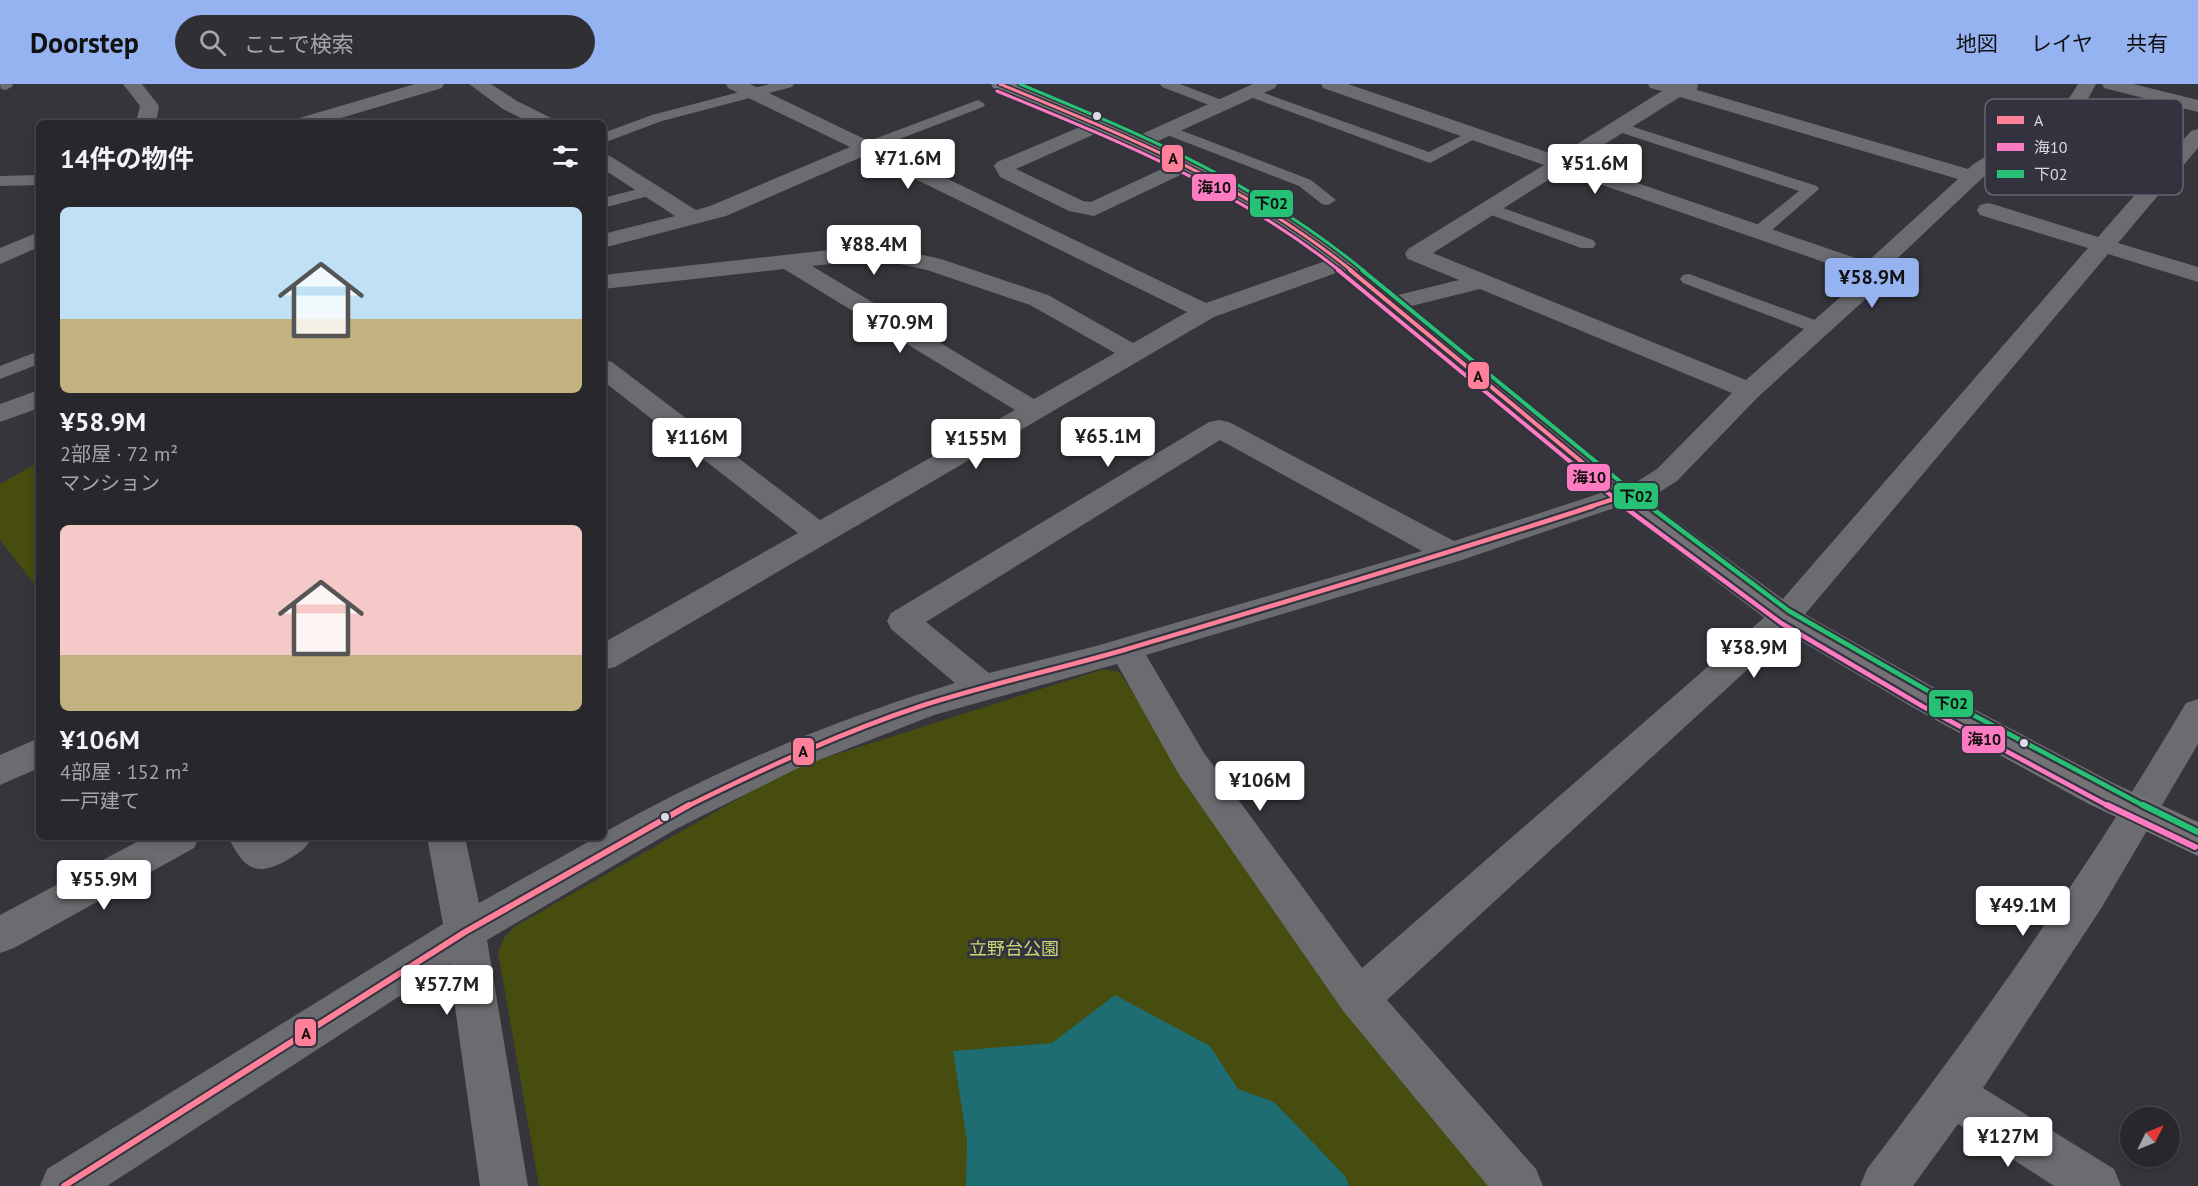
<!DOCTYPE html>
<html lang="ja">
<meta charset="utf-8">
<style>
:root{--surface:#28282c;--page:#303034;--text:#f1f3f6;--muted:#a5a6a9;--line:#444448;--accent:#95b2f1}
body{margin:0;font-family:"PT Sans","Noto Sans JP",sans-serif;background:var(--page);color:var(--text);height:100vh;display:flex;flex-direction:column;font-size:22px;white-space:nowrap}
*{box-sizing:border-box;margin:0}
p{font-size:20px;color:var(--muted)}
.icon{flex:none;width:33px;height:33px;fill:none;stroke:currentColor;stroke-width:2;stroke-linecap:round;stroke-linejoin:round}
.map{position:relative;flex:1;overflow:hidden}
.drawer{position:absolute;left:36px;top:36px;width:570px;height:720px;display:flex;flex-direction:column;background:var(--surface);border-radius:9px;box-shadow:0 3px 9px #0003,0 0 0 2px var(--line)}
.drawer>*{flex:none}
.needle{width:39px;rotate:47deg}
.buttons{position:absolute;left:2120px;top:1023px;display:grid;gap:12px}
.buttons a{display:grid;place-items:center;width:60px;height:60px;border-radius:50%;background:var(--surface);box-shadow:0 3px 9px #0003,0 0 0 2px var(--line);font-size:30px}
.price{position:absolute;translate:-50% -51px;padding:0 14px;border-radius:6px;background:#fff;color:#222;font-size:20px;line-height:39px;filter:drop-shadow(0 2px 3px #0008)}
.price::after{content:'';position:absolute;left:50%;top:36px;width:18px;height:14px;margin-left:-9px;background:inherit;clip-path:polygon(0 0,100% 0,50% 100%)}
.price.current{background:var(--accent);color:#111}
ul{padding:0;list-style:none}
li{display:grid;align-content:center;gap:12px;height:318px;padding:0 24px}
li span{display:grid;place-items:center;height:186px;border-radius:9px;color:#555}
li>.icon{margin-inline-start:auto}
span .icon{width:108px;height:108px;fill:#fffc;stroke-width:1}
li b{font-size:26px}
h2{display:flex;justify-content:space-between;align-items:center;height:72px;padding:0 24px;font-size:26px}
header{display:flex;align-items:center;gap:36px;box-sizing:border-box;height:84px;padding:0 30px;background:var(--accent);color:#111}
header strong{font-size:28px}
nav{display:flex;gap:33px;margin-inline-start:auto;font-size:21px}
.search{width:420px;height:54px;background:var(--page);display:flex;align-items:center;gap:15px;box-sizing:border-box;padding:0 21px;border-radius:33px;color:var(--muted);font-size:22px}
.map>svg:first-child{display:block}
.green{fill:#464d0e}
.water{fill:#1d6d72}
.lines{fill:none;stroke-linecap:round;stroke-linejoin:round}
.lane{fill:#6b6c70;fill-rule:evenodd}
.street{fill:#6b6c70;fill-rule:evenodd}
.secondary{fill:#747177;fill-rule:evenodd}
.bus-1-far3-casing{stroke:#32333e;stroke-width:6}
.bus-1-far2-casing{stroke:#32333e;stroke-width:8}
.bus-1-far1-casing{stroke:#32333e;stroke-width:9}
.bus-1-casing{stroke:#32333e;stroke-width:10}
.bus-2-far3-casing{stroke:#32333e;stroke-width:6}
.bus-2-far2-casing{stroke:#32333e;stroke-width:8}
.bus-2-far1-casing{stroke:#32333e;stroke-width:9}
.bus-2-casing{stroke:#32333e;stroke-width:10}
.bus-3-far3-casing{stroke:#32333e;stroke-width:6}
.bus-3-far2-casing{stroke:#32333e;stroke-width:8}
.bus-3-far1-casing{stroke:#32333e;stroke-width:9}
.bus-3-casing{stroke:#32333e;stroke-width:10}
.bus-1-far3{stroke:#ff8098;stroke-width:3}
.bus-1-far2{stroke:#ff8098;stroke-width:4}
.bus-1-far1{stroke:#ff8098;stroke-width:4.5}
.bus-1{stroke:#ff8098;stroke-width:6}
.bus-2-far3{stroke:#fe7ac1;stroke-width:3}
.bus-2-far2{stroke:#fe7ac1;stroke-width:4}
.bus-2-far1{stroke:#fe7ac1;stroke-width:4.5}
.bus-2{stroke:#fe7ac1;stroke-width:6}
.bus-3-far3{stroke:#26c172;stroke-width:3}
.bus-3-far2{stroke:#26c172;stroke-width:4}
.bus-3-far1{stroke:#26c172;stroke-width:4.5}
.bus-3{stroke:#26c172;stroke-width:6}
.bus-dot{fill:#dbdce3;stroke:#32333e;stroke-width:2}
.labels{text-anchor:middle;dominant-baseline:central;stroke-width:6;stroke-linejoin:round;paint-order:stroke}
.near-park-label{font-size:18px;fill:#c8d771;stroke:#32333e}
.key{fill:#32333e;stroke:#656670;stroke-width:1.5}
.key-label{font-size:16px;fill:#dbdce3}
.line-badge{stroke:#32333e;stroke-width:2}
.pale-badge-label{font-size:16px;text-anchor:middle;font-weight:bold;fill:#111}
</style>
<header>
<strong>Doorstep</strong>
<div class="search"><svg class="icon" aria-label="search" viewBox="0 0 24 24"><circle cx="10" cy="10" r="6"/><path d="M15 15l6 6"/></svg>ここで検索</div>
<nav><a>地図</a><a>レイヤ</a><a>共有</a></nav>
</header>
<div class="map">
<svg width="2198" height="1102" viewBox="0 0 2198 1102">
<rect width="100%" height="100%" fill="#35353b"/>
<path class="green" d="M 39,378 L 39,506 L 0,456 L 0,400 Z
M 1104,585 L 1119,588 L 1348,928 L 1498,1102 L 539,1102 L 498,868 L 504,854 L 514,843 L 790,685 Z"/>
<path class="water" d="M 1115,911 L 1210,962 L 1238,1005 L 1274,1018 L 1346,1093 L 1349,1102 L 966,1102 L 967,1057 L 953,967 L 1052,959 Z"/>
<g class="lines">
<path class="lane" d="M 0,0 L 12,0 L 13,2 L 6,6 L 1,5 Z
M 770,0 L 794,0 L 792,3 L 662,37 L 603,59 L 603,49 L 652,31 Z
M 1160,0 L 1180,0 L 1227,18 L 1229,21 L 1222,25 L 1217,24 L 1162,3 Z
M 1250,4 L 1429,68 L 1471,47 L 1481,47 L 1484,50 L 1430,79 L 1245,11 L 1243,8 Z
M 978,16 L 985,20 L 983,23 L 871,66 L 866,68 L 858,63 L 861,60 Z
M 1618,38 L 1817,102 L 1819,105 L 1765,152 L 1753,152 L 1750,148 L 1753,144 L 1799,107 L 1613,46 L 1610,43 Z
M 1167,41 L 1311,96 L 1336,116 L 1328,121 L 1322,120 L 1299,102 L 1162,49 L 1159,46 Z
M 39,91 L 39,101 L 0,102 L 0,92 Z
M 650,102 L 656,104 L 658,107 L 656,110 L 603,124 L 603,114 Z
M 1489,119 L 1593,156 L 1596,160 L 1593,164 L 1581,164 L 1483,128 L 1481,124 L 1483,120 Z
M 1689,190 L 1826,240 L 1829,244 L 1826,248 L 1812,248 L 1683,199 L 1680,195 L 1683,191 Z
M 39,267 L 39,280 L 0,295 L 0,282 Z"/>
<path class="street" d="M 123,0 L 142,0 L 159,22 L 156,39 L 136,39 L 140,22 Z
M 415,0 L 444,0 L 442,4 L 324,39 L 293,39 L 296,35 Z
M 469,0 L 491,0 L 517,17 L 553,35 L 556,39 L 531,39 L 503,25 Z
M 726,0 L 750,0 L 1206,219 L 1334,174 L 1342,172 L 1350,174 L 1354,179 L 1350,184 L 1214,233 L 615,583 L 603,586 L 603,559 L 798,449 L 603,297 L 603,276 L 612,278 L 820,436 L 1015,326 L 784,185 L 603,205 L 603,191 L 857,163 L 895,165 L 941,175 L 1048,211 L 1133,259 L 1187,228 L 866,71 L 726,132 L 603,164 L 603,150 L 675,132 L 603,85 L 603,70 L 610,72 L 696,126 L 710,122 L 850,63 L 728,4 ZM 857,177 L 895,179 L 927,186 L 1030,221 L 1115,269 L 1034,315 L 812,182 Z
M 1253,0 L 1277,0 L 1275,4 L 1147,62 L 1133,62 L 1130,58 L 1133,54 Z
M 1321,0 L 1348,0 L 1558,72 L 1662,7 L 1650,4 L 1648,0 L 1698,0 L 1697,6 L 1968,85 C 1988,67 2013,63 2034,49 C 2052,37 2068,18 2078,0 L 2096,0 L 2083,24 L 2048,57 L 1995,82 L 1883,188 L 1886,195 L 1882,200 L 1758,313 L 1677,397 L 1658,409 L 1462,476 L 1146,571 L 1204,669 L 1362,884 L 1774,525 L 2088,164 L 1980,131 L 1977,126 L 1980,121 L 1988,119 L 1996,121 L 2098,153 L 2191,47 L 2198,45 L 2198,64 L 2118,159 L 2198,183 L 2198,198 L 2108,170 L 1796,541 L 1387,916 L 1536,1085 L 1543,1102 L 1488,1102 L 1344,928 L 1178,689 L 1117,580 L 934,631 L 796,685 L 676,745 L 487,856 L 528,1102 L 480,1102 L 449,880 L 107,1102 L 40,1102 L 47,1085 L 443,840 L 427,753 L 465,753 L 479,819 L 597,753 L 603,753 L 603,749 C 715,686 833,636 955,599 L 891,545 L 887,537 L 891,529 L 1209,338 L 1219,336 L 1229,338 L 1454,457 L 1638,397 L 1657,385 L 1732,309 L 1480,205 L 1391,227 L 1382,225 L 1379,220 L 1382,215 L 1459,196 L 1408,175 L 1405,170 L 1408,165 L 1544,81 L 1323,4 ZM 1680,13 L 1958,95 L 1867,178 L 1576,78 ZM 1562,87 L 1861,191 L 1862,194 L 1746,296 L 1433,169 ZM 1220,356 L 1422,467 L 1096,562 L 989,589 L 926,538 Z
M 2102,0 L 2133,0 L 2198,16 L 2198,28 L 2104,4 Z
M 1099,35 L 1106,37 L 1109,41 L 1106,45 L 1016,85 L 1083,117 L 1091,118 L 1179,77 L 1186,75 L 1193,77 L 1196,81 L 1193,85 L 1094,132 L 1069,127 L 1000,93 L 994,82 L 997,78 Z
M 39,148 L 39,163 L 0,180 L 0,164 Z
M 39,306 L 39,324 L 0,338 L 0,320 Z
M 2198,615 L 2198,660 L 2102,823 L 1983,1004 L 2114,1085 L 2121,1102 L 2054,1102 L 1958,1040 L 1913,1102 L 1860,1102 L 1867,1085 C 1982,935 2090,782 2186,619 Z
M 39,654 L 39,684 L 0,701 L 0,671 Z
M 146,753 L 199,753 L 194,764 L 14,864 L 0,869 L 0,831 Z
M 228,753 L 312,753 C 306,765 300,768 289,775 C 256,794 245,786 228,753 Z"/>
<path class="secondary" d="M 991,0 L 1016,0 L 1147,54 L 1222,91 L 1288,128 L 1350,174 L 1633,405 L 1796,525 L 1938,606 L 2115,700 L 2198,738 L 2198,772 L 2089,720 L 1914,624 L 1774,541 L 1613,419 L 1334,184 L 1272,138 L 1208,99 L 1133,62 L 993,4 Z"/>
<g class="bus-1-far3-casing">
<path id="bus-1-far3" d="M 1000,0 C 1124,51 1247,101 1352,187"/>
</g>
<g class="bus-1-far2-casing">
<path id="bus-1-far2" d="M 1350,186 L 1623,412
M 1589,423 L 1623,412"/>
</g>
<g class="bus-1-far1-casing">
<path id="bus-1-far1" d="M 686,723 C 763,685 842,648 924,621 C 990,600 1058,585 1124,566 C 1281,519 1438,473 1593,422"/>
</g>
<g class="bus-1-casing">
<path id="bus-1" d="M 64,1102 L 465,848 L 689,721"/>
</g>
<g class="bus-2-far3-casing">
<path id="bus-2-far3" d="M 997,7 C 1118,57 1236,104 1340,187"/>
</g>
<g class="bus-2-far2-casing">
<path id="bus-2-far2" d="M 1338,186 L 1625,423"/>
</g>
<g class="bus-2-far1-casing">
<path id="bus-2-far1" d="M 1623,422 L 1781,539 L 1922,622 L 2110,723"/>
</g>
<g class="bus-2-casing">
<path id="bus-2" d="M 2107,721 L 2195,763"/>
</g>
<g class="bus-3-far3-casing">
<path id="bus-3-far3" d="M 1020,0 C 1145,52 1259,100 1364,187"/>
</g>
<g class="bus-3-far2-casing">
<path id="bus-3-far2" d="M 1362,186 L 1651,423"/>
</g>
<g class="bus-3-far1-casing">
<path id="bus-3-far1" d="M 1649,422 L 1789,527 L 1930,608 L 2146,723"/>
</g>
<g class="bus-3-casing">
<path id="bus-3" d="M 2143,721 L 2198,748"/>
</g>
<use href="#bus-1-far3" class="bus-1-far3"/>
<use href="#bus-1-far2" class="bus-1-far2"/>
<use href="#bus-1-far1" class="bus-1-far1"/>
<use href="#bus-1" class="bus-1"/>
<use href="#bus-2-far3" class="bus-2-far3"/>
<use href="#bus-2-far2" class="bus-2-far2"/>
<use href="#bus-2-far1" class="bus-2-far1"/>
<use href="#bus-2" class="bus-2"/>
<use href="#bus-3-far3" class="bus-3-far3"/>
<use href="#bus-3-far2" class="bus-3-far2"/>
<use href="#bus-3-far1" class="bus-3-far1"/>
<use href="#bus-3" class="bus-3"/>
</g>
<g class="bus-dot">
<circle cx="1097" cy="32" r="5"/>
<circle cx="2024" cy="659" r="5"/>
<circle cx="665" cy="733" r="5"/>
</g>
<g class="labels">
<g class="near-park-label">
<text x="1014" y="864">立野台公園</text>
</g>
</g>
<rect x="1985" y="15" width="198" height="96" rx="9" class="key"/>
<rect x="1997" y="32" width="27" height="8" fill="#ff8098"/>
<rect x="1997" y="59" width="27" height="8" fill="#fe7ac1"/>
<rect x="1997" y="86" width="27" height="8" fill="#26c172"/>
<g class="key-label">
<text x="2034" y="42">A</text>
<text x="2034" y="69">海10</text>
<text x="2034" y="96">下02</text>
</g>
<g class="line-badge">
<rect x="1161" y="60" width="23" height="29" rx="6" fill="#ff8098"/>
<rect x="1191" y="89" width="46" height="29" rx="6" fill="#fe7ac1"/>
<rect x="1249" y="105" width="45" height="29" rx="6" fill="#26c172"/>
<rect x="1467" y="277" width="23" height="29" rx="6" fill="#ff8098"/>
<rect x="1566" y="379" width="45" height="29" rx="6" fill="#fe7ac1"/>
<rect x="1613" y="398" width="46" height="28" rx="6" fill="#26c172"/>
<rect x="1928" y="605" width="46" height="29" rx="6" fill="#26c172"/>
<rect x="1961" y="641" width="45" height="29" rx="6" fill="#fe7ac1"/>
<rect x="792" y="653" width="23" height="29" rx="6" fill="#ff8098"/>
<rect x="294" y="934" width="23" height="29" rx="6" fill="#ff8098"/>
</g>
<g class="pale-badge-label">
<text x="1173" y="80">A</text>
<text x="1214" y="109">海10</text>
<text x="1271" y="125">下02</text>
<text x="1478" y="298">A</text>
<text x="1589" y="399">海10</text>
<text x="1636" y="418">下02</text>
<text x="1951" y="625">下02</text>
<text x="1984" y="661">海10</text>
<text x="803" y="673">A</text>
<text x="306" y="955">A</text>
</g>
</svg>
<div class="buttons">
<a><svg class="needle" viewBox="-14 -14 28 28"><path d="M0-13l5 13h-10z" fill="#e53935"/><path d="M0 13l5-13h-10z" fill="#a5a6a9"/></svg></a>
</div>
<b class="price" style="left:908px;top:106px">¥71.6M</b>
<b class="price" style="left:1595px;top:111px">¥51.6M</b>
<b class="price" style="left:874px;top:192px">¥88.4M</b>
<b class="price current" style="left:1872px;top:225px">¥58.9M</b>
<b class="price" style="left:900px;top:270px">¥70.9M</b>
<b class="price" style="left:1108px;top:384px">¥65.1M</b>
<b class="price" style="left:697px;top:385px">¥116M</b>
<b class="price" style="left:976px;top:386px">¥155M</b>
<b class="price" style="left:1754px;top:595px">¥38.9M</b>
<b class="price" style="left:1260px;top:728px">¥106M</b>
<b class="price" style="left:104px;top:827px">¥55.9M</b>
<b class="price" style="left:2023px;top:853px">¥49.1M</b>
<b class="price" style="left:447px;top:932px">¥57.7M</b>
<b class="price" style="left:2008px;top:1084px">¥127M</b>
<section class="drawer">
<h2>14件の物件<svg class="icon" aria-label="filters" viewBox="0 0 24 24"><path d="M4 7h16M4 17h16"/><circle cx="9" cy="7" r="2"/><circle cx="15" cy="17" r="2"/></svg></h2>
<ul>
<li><span style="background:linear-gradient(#bfe0f5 60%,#c2b280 0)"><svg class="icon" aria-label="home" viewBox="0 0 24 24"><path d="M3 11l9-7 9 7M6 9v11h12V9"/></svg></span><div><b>¥58.9M</b><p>2部屋 · 72 m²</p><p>マンション</p></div></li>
<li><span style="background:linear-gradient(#f6c9c9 70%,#c2b280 0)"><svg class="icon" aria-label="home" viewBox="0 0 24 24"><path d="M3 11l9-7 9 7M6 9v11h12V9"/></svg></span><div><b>¥106M</b><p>4部屋 · 152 m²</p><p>一戸建て</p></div></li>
</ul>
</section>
</div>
